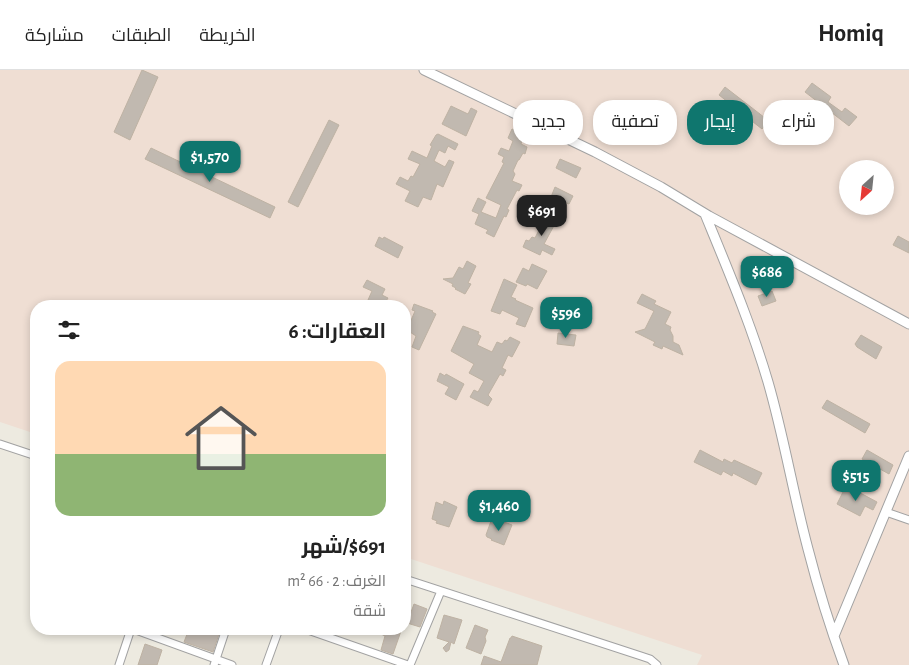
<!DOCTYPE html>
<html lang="ar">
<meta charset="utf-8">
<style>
:root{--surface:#fff;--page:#f2f2f2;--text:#222;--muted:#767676;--line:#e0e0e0;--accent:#0f766e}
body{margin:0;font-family:"Alegreya Sans",Cairo,sans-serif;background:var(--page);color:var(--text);direction:rtl;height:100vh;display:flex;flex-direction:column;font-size:19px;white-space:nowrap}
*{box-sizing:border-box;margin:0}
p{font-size:16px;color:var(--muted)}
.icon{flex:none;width:28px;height:28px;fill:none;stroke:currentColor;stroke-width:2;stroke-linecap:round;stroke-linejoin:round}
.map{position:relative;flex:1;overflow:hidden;direction:ltr}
.panel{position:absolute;left:30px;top:230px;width:381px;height:335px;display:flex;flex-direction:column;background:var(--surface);border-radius:20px;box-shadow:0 2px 8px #0003;direction:rtl}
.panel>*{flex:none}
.top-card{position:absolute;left:426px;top:30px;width:408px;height:45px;direction:rtl;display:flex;gap:10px}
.needle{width:32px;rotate:207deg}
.controls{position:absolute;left:839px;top:90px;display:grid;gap:10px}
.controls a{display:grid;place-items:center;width:55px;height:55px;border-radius:50%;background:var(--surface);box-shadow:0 2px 8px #0003;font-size:25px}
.price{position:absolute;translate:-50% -42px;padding:0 11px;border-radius:10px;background:var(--accent);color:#fff;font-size:16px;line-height:32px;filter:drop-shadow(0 1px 2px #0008)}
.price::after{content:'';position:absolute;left:50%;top:30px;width:15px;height:11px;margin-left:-8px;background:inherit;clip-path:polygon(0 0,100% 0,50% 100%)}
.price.selected{background:#222;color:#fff}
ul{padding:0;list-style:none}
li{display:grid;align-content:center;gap:10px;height:265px;padding:0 25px}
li+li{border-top:1px solid var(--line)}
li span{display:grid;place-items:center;height:155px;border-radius:15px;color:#555}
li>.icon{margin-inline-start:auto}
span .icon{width:90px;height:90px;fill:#fffc;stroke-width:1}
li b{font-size:21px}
h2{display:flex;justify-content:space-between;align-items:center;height:60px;padding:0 25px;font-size:21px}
.tag{padding:0 18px;border-radius:20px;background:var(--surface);box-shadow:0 2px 8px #0003;font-size:18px;line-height:45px}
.tag.selected{background:var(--accent);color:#fff}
header{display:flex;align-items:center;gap:30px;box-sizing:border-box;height:70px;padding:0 25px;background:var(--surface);border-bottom:1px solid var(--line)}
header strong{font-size:24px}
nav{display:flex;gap:28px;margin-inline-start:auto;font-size:18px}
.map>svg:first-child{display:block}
.military{fill:#efded3;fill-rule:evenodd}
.building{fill:#c1b9b0;stroke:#beb2a3}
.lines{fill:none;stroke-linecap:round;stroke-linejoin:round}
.minor-casing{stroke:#a2a2a2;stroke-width:9}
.tertiary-casing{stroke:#a2a2a2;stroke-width:11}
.minor{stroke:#fff;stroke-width:7}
.tertiary{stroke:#fff;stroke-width:9}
</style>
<header>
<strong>Homiq</strong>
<nav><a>الخريطة</a><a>الطبقات</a><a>مشاركة</a></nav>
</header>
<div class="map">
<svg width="909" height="595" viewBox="0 0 909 595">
<rect width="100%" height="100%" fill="#edeae0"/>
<path class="military" d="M 0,0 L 909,0 L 909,595 L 697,595 L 702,585 L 405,487 L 405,236 L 36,236 L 36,364 L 0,352 ZM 848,99 L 885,99 L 885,136 L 848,136 Z"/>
<path class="building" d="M 142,0 L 158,7 L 130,70 L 114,62 Z
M 812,13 L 831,27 L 828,32 L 842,42 L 845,38 L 857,47 L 849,56 L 805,22 Z
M 725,17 L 769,51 L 762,59 L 719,25 Z
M 451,36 L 468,44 L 471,38 L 477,41 L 466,66 L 442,54 Z
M 329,50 L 339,55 L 298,137 L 288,132 Z
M 512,59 L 520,62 L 519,68 L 522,70 L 521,74 L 527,77 L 525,84 L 523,83 L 519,90 L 518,90 L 513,101 L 515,104 L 512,111 L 522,115 L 519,121 L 517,120 L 507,139 L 509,140 L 506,147 L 504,146 L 494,167 L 486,163 L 488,160 L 475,154 L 479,144 L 472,141 L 478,128 L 486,132 L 481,142 L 496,148 L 501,135 L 486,128 L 504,93 L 502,92 L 504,87 L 498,84 L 501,78 L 509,81 L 513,71 L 508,68 Z
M 438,64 L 458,74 L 455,80 L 448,76 L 445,83 L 439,80 L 434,91 L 445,97 L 449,90 L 454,92 L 443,117 L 437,114 L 431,130 L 423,127 L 418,137 L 405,131 L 410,121 L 396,114 L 400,107 L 408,111 L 411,106 L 413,107 L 420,94 L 408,89 L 412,81 L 427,88 L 432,76 L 430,75 L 436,65 Z
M 151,78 L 275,137 L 270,148 L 145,89 Z
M 560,89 L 581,98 L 576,108 L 556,98 Z
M 555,117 L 573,126 L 569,134 L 551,127 Z
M 543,143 L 557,150 L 544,174 L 555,179 L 552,185 L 542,180 L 540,185 L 523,177 L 526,170 L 529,171 L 532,167 L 535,168 L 542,154 L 539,153 Z
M 898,166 L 909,172 L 909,183 L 893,175 Z
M 379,167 L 383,169 L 384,167 L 403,177 L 398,188 L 375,176 Z
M 467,191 L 476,196 L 468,213 L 471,214 L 465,224 L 455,219 L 456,218 L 452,216 L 453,214 L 443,209 L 453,208 L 459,197 L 463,199 Z
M 532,194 L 547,201 L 537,219 L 527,214 L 526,216 L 516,212 L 523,198 L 529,201 Z
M 504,209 L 517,215 L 511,227 L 516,229 L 515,230 L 533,238 L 525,257 L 516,254 L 519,248 L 502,240 L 500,244 L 491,241 Z
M 367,210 L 385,219 L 382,225 L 388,228 L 383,236 L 368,230 L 372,221 L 363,217 Z
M 772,221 L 776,231 L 762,236 L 758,226 Z
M 642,224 L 656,231 L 654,234 L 671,242 L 665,254 L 671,257 L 670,260 L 673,266 L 673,272 L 679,275 L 683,285 L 663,276 L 662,279 L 653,275 L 655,272 L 635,262 L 645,259 L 654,241 L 637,233 Z
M 414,234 L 433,241 L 432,242 L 436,244 L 419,280 L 412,277 L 416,266 L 407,260 L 415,241 L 412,240 Z
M 463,256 L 479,262 L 478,264 L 481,266 L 477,275 L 492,282 L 497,272 L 502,274 L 505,270 L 507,271 L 510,267 L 520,272 L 512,287 L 508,285 L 502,298 L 506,300 L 503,306 L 500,304 L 488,325 L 492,329 L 488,336 L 470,327 L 474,320 L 478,322 L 484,311 L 469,303 L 474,294 L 451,281 Z
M 558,263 L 576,265 L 574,276 L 557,274 Z
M 861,265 L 882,277 L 876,289 L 857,277 L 855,274 Z
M 440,303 L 445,306 L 446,304 L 464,314 L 456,330 L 445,324 L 449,317 L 437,311 Z
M 827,330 L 870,354 L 865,363 L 822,338 Z
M 700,380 L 723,392 L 724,389 L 732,393 L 734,390 L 762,403 L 756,415 L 733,403 L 732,406 L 723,401 L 721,405 L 694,392 Z
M 867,380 L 893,395 L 889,404 L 862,389 Z
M 851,418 L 877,432 L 873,440 L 865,436 L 860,446 L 837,434 L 844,420 L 849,422 Z
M 444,431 L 457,437 L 449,457 L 436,453 L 437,451 L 432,449 L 436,432 L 443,435 Z
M 499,450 L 512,455 L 504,475 L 491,470 L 492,469 L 487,467 L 486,465 L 491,451 L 498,453 Z
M 414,534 L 427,539 L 420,557 L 407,553 Z
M 444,545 L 462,550 L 454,574 L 451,572 L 449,580 L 446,582 L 443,578 L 449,572 L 437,568 Z
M 475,555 L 488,560 L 485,567 L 486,571 L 481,584 L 466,578 Z
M 189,559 L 200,559 L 206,561 L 206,559 L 213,559 L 220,561 L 213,582 L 184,572 Z
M 383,559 L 401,561 L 393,584 L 381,580 L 385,566 L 381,564 Z
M 512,566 L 542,576 L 537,595 L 481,595 L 484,586 L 501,592 L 510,568 L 511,568 Z
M 145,574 L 162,580 L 157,595 L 138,595 Z"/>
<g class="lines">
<g class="minor-casing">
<path id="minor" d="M 0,374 L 36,386
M 886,442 L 909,450
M 405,509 L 641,586 L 650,589 L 657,595
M 133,559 L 232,595
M 305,559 L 408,595
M 119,595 L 131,559
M 214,595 L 226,559
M 266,595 L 279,559
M 410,595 L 441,521"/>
</g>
<g class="tertiary-casing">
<path id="tertiary" d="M 424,0 L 595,82 L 661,117 L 709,146 L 909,254
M 705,144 C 728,200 751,254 768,312 C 784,367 793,423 808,479 C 818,518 830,557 844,595
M 834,566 L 909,386"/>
</g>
<use href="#minor" class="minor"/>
<use href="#tertiary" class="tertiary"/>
</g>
</svg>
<div class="controls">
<a><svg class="needle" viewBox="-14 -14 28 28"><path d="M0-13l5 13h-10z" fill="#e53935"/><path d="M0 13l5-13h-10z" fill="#767676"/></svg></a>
</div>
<b class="price" style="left:210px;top:113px">$1,570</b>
<b class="price selected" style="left:542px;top:167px">$691</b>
<b class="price" style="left:767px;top:228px">$686</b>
<b class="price" style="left:566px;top:269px">$596</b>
<b class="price" style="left:856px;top:432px">$515</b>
<b class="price" style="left:499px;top:462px">$1,460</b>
<div class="top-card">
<a class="tag">شراء</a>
<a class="tag selected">إيجار</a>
<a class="tag">تصفية</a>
<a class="tag">جديد</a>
</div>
<section class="panel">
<h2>العقارات: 6<svg class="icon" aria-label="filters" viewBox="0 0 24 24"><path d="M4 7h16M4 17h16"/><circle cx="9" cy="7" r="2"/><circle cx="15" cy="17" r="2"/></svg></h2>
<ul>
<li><span style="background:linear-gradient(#ffd9b3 60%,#8fb573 0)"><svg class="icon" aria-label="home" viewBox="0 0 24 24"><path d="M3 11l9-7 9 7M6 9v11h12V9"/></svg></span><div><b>$691/شهر</b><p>الغرف: 2 · 66 m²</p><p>شقة</p></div></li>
</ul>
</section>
</div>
